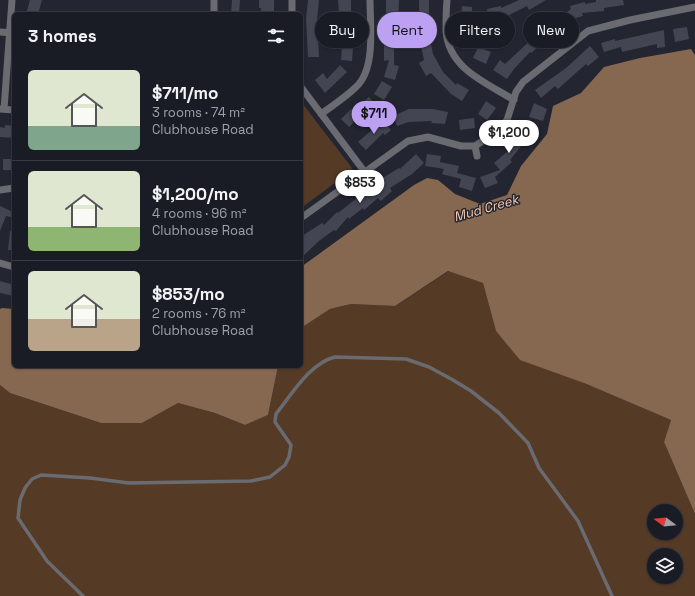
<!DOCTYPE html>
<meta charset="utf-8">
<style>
:root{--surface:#1a1c25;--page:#272932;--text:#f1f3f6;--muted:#9fa1a7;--line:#383a42;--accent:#bca0f2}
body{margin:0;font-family:"Space Grotesk",sans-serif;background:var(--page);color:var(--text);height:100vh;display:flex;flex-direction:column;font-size:15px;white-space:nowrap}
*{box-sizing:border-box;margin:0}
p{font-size:13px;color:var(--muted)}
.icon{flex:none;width:22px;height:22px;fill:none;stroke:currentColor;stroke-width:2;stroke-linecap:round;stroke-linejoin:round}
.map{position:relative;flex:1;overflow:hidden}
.panel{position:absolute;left:12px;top:12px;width:291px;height:356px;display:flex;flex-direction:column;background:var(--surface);border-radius:6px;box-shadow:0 1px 3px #0004,0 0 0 1px var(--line)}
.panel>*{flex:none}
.banner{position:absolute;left:315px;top:12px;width:320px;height:36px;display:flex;gap:8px}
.needle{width:26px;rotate:286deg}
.fabs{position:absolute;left:647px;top:504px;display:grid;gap:8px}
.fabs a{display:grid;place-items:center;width:36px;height:36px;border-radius:50%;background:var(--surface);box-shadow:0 1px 3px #0004,0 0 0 1px var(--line);font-size:20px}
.price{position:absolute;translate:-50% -34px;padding:0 9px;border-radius:14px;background:#fff;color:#222;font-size:13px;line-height:26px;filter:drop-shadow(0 1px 2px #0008)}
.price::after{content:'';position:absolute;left:50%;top:24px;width:12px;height:9px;margin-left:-6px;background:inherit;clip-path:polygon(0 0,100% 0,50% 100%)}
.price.on{background:var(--accent);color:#111}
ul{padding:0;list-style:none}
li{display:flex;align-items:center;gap:12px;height:100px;padding:0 16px}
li+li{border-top:1px solid var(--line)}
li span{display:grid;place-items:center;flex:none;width:112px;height:80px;border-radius:6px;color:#555}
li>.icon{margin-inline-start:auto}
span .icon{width:48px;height:48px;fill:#fffc;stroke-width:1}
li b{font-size:17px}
h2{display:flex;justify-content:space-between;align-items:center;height:48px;padding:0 16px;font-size:17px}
.pill{padding:0 14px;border-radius:18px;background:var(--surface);box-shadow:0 1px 3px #0004,0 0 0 1px var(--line);font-size:14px;line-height:36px}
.pill.on{background:var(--accent);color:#111}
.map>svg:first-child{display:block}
.green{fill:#553a25;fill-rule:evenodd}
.water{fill:#866750}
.building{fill:#434552}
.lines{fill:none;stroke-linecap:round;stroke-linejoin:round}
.lane{stroke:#6a6b71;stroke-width:3.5}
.street{stroke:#6a6b71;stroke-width:7}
.labels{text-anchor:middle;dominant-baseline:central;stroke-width:3;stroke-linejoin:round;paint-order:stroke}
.water-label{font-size:13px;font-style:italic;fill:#fbcfaf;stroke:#232531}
</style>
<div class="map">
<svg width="695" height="596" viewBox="0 0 695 596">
<rect width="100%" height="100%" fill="#232531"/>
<path class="green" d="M 302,103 L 352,168 L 351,171 L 301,208 Z
M 449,271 L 483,283 L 496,331 L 584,383 L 671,420 L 664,442 L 695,514 L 695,596 L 0,596 L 0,385 L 10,393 L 101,423 L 142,423 L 178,403 L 215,413 L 245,425 L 268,415 L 278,366 L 301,366 L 301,328 L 330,309 L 351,304 L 395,306 ZM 654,511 L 676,511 L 676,533 L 654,533 ZM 654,555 L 676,555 L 676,577 L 654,577 Z"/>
<path class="water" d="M 691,49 L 695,55 L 695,514 L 664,442 L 671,420 L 584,383 L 520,360 L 496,331 L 483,283 L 448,271 L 395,306 L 351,304 L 330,309 L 301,328 L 301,267 L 414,185 L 427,178 L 438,180 L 455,194 L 480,204 L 507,195 L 521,166 L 547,134 L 553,106 L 581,93 L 604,67 L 640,58 Z
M 2,308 L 14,309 L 14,366 L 278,366 L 268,415 L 245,425 L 215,413 L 178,403 L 142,423 L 101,423 L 10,393 L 0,385 L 0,309 Z"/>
<path class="building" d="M 30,0 L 42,0 L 38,14 L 26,14 Z
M 232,0 L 240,0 L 239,14 L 231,14 Z
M 259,0 L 274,0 L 274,12 L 272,12 L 272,14 L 261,14 L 261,8 L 259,8 Z
M 308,0 L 319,0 L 317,20 L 319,57 L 308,57 L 306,19 Z
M 338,0 L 351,0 L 351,37 L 336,37 L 336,27 L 340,28 Z
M 386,0 L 399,0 L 398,27 L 396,40 L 394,40 L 394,65 L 399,66 L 395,80 L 384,77 L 389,60 L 384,61 L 384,44 L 389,20 L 386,20 Z
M 419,0 L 429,0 L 429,35 L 433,54 L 443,72 L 456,85 L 457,83 L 469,90 L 462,101 L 451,94 L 431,73 L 426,76 L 419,63 L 424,60 L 418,32 L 415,32 L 416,25 L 413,25 L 414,20 L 417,20 L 419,18 Z
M 519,0 L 546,0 L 529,10 L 527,6 L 503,18 L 489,20 L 487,9 L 501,6 L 501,8 Z
M 596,0 L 623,0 L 624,5 L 604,8 L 604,11 L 582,13 L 583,16 L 576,18 L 531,53 L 530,52 L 514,69 L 507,79 L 493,70 L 500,60 L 505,64 L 535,36 L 571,9 L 570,6 L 585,2 L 585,4 L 596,2 Z
M 462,6 L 472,7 L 471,34 L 473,33 L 475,41 L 463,44 L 460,29 Z
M 687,27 L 689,39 L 675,42 L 673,29 Z
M 664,30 L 665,47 L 657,48 L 657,44 L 622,52 L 621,47 L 604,52 L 601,43 L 615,39 L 615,41 Z
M 342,46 L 353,47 L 352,61 L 341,60 Z
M 590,46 L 599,57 L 588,66 L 586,64 L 558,89 L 555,86 L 541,98 L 535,90 L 566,68 Z
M 478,47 L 491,52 L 486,64 L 473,58 Z
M 340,65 L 347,72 L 325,93 L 315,80 L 323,73 L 327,79 Z
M 382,81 L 392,87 L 384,100 L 374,94 Z
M 369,97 L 376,105 L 362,114 L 349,127 L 341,119 L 351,109 L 353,110 Z
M 486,101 L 496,108 L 487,120 L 478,114 Z
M 534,103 L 547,109 L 543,121 L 529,117 Z
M 409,109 L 433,109 L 448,112 L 445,124 L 431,123 L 432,121 L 409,122 L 397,126 L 393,116 Z
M 474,118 L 475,128 L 460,130 L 459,120 Z
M 383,120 L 391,130 L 385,135 L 383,133 L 366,150 L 358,142 Z
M 526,122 L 535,129 L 510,160 L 512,162 L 495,177 L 498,183 L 485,188 L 480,177 L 500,170 L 494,163 L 509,150 L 506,147 Z
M 5,125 L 14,126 L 14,138 L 0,137 L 0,127 L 5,128 Z
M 416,154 L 424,163 L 412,174 L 390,188 L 392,191 L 381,201 L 378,198 L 364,210 L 363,208 L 349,219 L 348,217 L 336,231 L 334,230 L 319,241 L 301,258 L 301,238 L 305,234 L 322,223 L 324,225 L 337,212 L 338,213 L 381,179 L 399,168 L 400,169 Z
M 427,154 L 441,156 L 440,162 L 459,166 L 457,173 L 476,178 L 472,191 L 459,187 L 461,179 L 442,174 L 444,169 L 425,166 Z
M 3,159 L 14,159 L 14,170 L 3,170 Z
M 0,206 L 13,212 L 11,217 L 6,216 L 0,231 Z
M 10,231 L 14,231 L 14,250 L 8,250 Z
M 0,281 L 14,285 L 14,296 L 0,293 Z"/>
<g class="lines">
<path class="lane" d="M 83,596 L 47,561 L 18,518 L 20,500 L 25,488 L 32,479 L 41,475 L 90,478 L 129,483 L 251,481 L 270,477 L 285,465 L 289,457 L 291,445 L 275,422 L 276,414 C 292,394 310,363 335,357 L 406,359 L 429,367 L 453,380 L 471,391 L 499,413 L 528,443 L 539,468 L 578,521 L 612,596"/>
<path class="street" d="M 292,0 L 292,14
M 447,0 C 446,10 446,21 446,31 C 449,69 485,82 514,100
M 214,14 L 214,0
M 0,32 L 14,33
M 301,87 L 364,171
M 0,109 L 14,110
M 4,109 L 12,0
M 321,114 C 333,105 346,97 356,87 C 376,69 370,25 370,0
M 475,146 L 477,156
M 0,190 L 14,188
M 301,218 L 408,141 L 428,137 L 461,146 L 475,146 L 498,131 L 507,120 L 516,92 L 523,82 L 588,31 L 630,20 L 695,7
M 0,263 L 14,267"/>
</g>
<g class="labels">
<g class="water-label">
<text transform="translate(486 208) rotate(-16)">Mud Creek</text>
</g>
</g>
</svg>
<div class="fabs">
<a><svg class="needle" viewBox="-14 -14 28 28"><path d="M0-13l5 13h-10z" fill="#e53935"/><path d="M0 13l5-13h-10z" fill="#9fa1a7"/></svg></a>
<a><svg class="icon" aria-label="layers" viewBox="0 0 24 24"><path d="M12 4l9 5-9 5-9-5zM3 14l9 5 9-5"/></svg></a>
</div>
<b class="price on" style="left:374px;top:135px">$711</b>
<b class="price" style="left:509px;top:154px">$1,200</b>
<b class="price" style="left:360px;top:204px">$853</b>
<div class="banner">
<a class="pill">Buy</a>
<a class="pill on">Rent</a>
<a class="pill">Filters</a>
<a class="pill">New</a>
</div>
<section class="panel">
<h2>3 homes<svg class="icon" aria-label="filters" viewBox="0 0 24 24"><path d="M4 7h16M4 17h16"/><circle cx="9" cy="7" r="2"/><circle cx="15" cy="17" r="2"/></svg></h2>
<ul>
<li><span style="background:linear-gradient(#dfe7d0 70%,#7fa58c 0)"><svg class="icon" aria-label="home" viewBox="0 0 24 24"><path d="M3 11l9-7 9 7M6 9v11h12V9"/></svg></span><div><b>$711/mo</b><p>3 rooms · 74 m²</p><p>Clubhouse Road</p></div></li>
<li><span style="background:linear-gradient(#dfe7d0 70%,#8fb573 0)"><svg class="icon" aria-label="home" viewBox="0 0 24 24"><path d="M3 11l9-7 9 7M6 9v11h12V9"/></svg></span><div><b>$1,200/mo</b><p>4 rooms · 96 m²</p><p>Clubhouse Road</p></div></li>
<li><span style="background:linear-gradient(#dfe7d0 60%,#b9a48a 0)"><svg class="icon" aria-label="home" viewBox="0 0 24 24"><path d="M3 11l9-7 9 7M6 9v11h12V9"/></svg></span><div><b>$853/mo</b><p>2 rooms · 76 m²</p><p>Clubhouse Road</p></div></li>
</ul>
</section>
</div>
